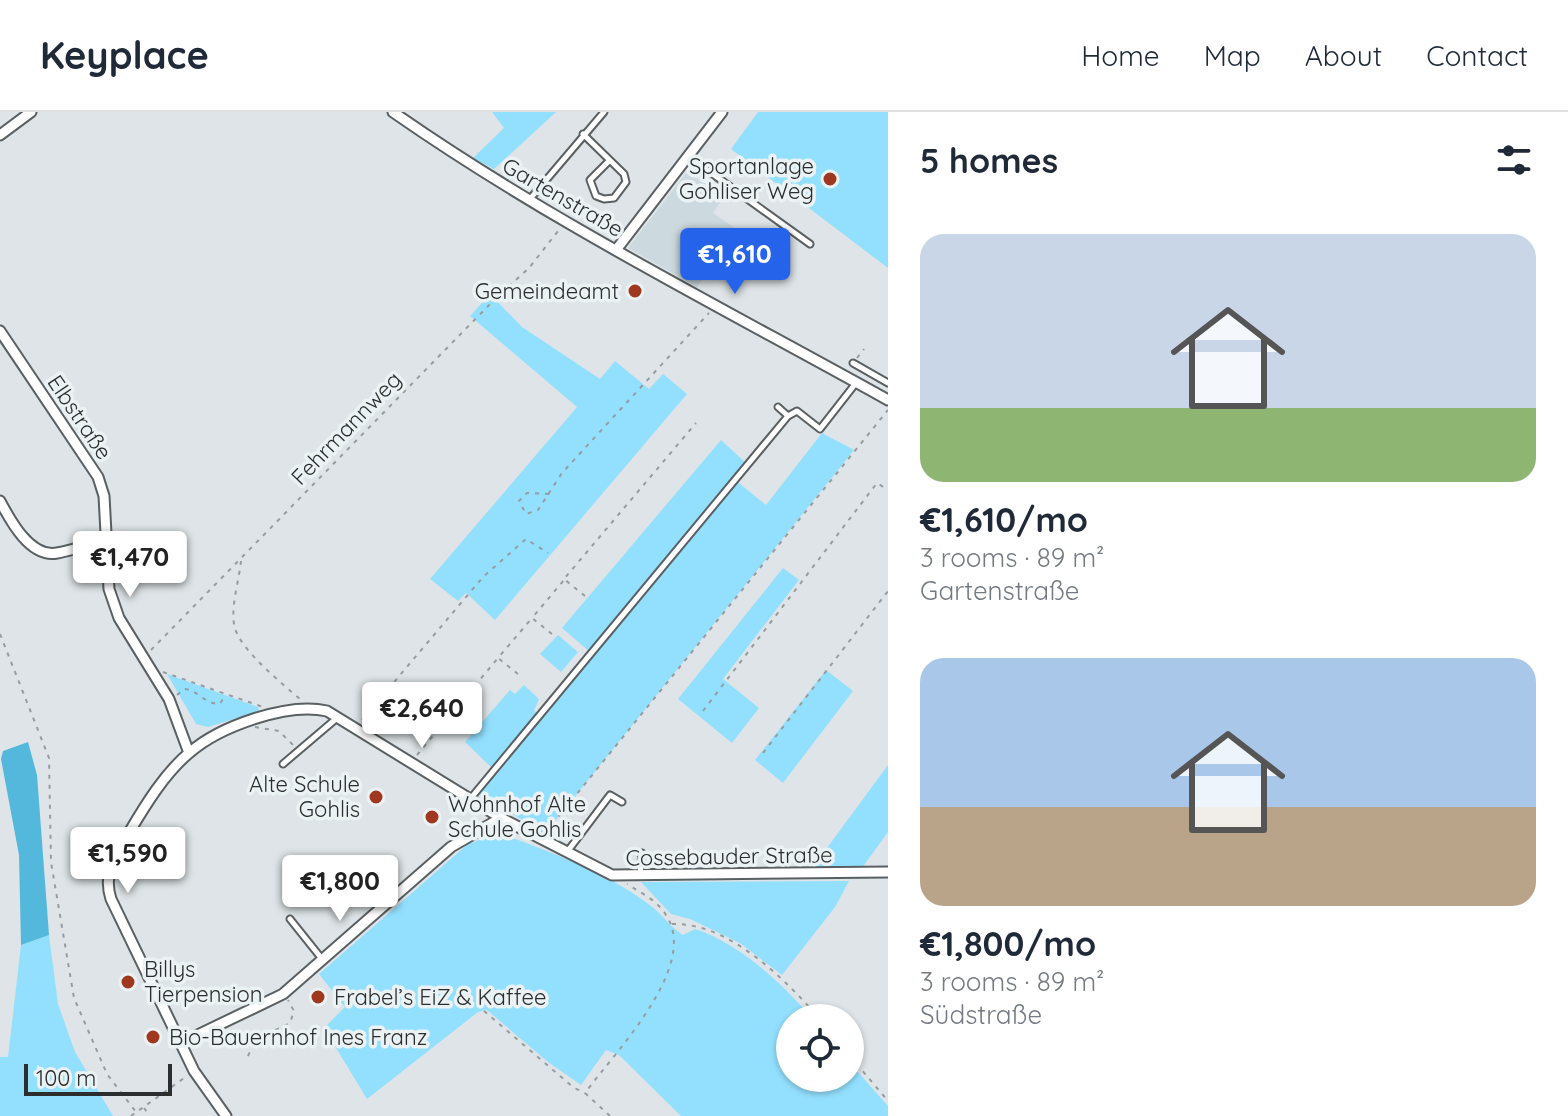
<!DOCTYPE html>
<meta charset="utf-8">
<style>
:root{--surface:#fff;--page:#f2f2f3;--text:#1f2937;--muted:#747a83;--line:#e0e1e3;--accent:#2563eb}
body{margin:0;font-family:Quicksand,sans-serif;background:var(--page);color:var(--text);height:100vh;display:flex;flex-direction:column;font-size:30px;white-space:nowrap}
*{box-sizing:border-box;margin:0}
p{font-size:26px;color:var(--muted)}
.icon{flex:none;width:44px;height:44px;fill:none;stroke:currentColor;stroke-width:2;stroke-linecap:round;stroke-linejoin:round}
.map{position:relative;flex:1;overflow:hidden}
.sheet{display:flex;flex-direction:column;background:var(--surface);width:680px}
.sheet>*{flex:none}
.fabs{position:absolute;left:776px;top:892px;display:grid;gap:16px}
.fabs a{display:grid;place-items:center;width:88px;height:88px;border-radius:50%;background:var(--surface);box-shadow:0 2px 6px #0004;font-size:40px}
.scale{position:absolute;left:24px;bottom:20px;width:148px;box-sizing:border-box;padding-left:8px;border:4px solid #2b2d2e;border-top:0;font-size:22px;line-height:28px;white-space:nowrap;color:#2b2d2e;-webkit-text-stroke:6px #ebf2f4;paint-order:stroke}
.price{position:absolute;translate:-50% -68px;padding:0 18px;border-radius:8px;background:#fff;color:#222;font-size:26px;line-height:52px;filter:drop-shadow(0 2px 4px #0008)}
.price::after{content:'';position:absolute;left:50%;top:48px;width:24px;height:18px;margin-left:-12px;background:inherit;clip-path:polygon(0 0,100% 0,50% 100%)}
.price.on{background:var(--accent);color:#fff}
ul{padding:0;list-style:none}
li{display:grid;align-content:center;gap:16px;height:424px;padding:0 32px}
li span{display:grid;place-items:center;height:248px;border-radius:24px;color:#555}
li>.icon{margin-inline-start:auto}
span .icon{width:144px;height:144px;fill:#fffc;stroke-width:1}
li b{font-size:34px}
h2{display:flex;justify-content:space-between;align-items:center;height:96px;padding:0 32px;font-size:34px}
header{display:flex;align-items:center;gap:48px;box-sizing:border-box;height:112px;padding:0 40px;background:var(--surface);border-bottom:2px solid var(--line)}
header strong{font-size:38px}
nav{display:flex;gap:44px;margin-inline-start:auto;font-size:28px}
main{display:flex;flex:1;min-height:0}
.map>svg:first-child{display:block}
.built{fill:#ccdae0}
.green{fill:#93e0fe}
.forest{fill:#54b8dc}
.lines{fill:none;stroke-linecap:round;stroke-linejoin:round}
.lane-casing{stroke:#5a6062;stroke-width:9}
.street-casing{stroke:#5a6062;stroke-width:13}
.path{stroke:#979c9e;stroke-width:2;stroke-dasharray:4 6;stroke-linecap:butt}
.lane{stroke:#fff;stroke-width:5}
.street{stroke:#fff;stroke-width:9}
.poi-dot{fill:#a0371f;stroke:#ebf2f4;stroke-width:3}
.labels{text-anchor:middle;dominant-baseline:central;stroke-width:7;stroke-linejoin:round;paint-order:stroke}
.poi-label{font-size:22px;fill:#2b2d2e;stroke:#ebf2f4;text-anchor:start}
.street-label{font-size:22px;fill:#2b2d2e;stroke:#ebf2f4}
</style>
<header>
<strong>Keyplace</strong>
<nav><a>Home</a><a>Map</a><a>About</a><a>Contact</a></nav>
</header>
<main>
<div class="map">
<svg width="888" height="1004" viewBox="0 0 888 1004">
<rect width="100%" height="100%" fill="#dee4e7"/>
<path class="built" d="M 687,60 L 724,84 L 713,101 L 735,116 L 697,175 L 628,136 Z"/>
<path class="green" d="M 492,0 L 556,0 L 494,57 L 473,46 L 504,16 Z
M 758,0 L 888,0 L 888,156 L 731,37 Z
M 490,182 L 522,215 L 600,267 L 615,249 L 649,277 L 663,262 L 687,282 L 495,508 L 466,481 L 458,489 L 430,467 L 577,295 L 470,204 Z
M 822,321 L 854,338 L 555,709 L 543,720 L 478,682 L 475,678 L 492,656 L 465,630 L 510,578 L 515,582 L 524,573 L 539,587 L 534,599 L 538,601 L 590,540 L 562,516 L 721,328 L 747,352 L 734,367 L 766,393 Z
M 783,456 L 799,468 L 723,567 L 759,596 L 732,631 L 678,587 Z
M 558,523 L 578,540 L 561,560 L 540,542 Z
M 826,558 L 853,579 L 783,671 L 755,648 Z
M 167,562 L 258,595 L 259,599 L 208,615 L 196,612 Z
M 888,653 L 888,720 L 862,756 L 813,755 Z
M 499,721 C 548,739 610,762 651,794 C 663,803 669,814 683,823 L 695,817 C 741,832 781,871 812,906 L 790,906 L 790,966 L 850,966 L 850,951 L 888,994 L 888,1004 L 681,1004 L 619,943 L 606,938 L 581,973 L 548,950 L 487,898 L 478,900 L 367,987 L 324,916 L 345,895 L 319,862 L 468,732 Z
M 849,769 L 835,795 L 782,863 L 740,831 L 690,807 L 671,802 L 641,770 Z
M 49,823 L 58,892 L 75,940 L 113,1004 L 0,1004 L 0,945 L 8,945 L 21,833 Z"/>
<path class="forest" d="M 28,630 L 37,663 L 49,823 L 21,833 L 19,743 L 1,647 L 3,639 Z"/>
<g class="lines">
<g class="lane-casing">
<path id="lane" d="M 583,22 L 624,62 L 626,70 L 614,86 L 604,87 L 596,84 L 590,68 L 608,50
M 689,45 L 810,132
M 530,87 L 604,0
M 853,251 L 888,271
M 778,295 L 788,304 L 797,299 L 820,317 L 856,271
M 283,652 L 337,606
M 471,686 L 788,304
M 567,740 L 610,683 L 622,690
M 362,755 L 390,788
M 640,762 L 642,741
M 290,807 L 322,847"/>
</g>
<g class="street-casing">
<path id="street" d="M 393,0 C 549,109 721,195 888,288
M 0,23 L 31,0
M 616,138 L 722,0
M 0,219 L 98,365 L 104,384 L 109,477 L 119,506 L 169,587 L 189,641
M 0,389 C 10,408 30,446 57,441 C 75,438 87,431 106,434
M 183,930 L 283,882 L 451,735 L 501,706
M 226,1004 L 194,959 L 111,787 C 102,760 117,741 130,719 C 146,692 165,661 189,641 C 220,614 288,590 327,599 L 501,706 L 612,763 L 888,760"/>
</g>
<path class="path" d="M 857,246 L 864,237
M 549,382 L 527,381 L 519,389 L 526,402 L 538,398 L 562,361 L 709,201
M 241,449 C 239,469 231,493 234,512 C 237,536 283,572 301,588
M 585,484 L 564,467 L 696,311
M 0,522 L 49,646 L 51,750 L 74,886 L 107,962 L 136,1000
M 552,522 L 532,506 L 564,468
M 151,538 L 495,187 L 529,156 L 558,119
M 163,560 L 263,595
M 518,562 L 498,546 L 532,506
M 177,583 L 184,577 C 199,578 203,592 220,592 L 225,583
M 703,599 L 877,371 L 888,378
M 362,608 L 483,465 L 526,427 L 548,441
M 255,615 L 279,619 L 294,634
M 763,641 L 888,479
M 417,643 L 498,546
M 546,720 L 888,298
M 672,812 C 728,810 784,866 819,906
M 484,899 L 574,976 L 584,980
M 248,944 L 255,928 L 290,911 L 294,899 L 288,888
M 850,944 L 888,989
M 144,996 L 150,1004
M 131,1004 L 187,964
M 610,1004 L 585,981 C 615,940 700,854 666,803 C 657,788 641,781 627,772"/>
<use href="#lane" class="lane"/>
<use href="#street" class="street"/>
</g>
<g class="poi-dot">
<circle cx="830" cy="67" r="8"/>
<circle cx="635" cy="179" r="8"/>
<circle cx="376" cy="685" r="8"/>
<circle cx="432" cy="705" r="8"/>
<circle cx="128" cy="870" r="8"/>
<circle cx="318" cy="885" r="8"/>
<circle cx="153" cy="925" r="8"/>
</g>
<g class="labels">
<g class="poi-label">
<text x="814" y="54" text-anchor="end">Sportanlage<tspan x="814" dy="25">Gohliser Weg</tspan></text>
<text x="619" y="179" text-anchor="end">Gemeindeamt</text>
<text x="360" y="672" text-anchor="end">Alte Schule<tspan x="360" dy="25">Gohlis</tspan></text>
<text x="448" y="692">Wohnhof Alte<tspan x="448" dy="25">Schule Gohlis</tspan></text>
<text x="144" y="857">Billys<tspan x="144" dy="25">Tierpension</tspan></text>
<text x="334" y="885">Frabel’s EiZ &amp; Kaffee</text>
<text x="169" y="925">Bio-Bauernhof Ines Franz</text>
</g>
<g class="street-label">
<text transform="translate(563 85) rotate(30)">Gartenstraße</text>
<text transform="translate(80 305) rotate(56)">Elbstraße</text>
<text transform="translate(346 316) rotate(-46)">Fehrmannweg</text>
<text transform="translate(729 744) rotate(-1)">Cossebauder Straße</text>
</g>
</g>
</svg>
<div class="fabs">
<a><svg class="icon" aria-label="locate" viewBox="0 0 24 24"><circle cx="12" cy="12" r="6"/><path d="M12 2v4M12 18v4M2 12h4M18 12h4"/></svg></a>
</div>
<div class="scale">100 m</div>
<b class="price on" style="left:735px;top:184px">€1,610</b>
<b class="price" style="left:130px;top:487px">€1,470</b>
<b class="price" style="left:422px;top:638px">€2,640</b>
<b class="price" style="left:128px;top:783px">€1,590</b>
<b class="price" style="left:340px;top:811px">€1,800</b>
</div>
<section class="sheet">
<h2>5 homes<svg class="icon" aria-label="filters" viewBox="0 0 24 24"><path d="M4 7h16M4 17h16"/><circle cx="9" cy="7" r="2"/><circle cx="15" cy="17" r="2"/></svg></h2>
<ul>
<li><span style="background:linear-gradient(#c9d6e8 70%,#8fb573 0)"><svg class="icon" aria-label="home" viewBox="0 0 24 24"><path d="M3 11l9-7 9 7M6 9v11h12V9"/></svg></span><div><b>€1,610/mo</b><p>3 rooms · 89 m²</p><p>Gartenstraße</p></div></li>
<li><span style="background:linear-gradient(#a9c7e8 60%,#b9a48a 0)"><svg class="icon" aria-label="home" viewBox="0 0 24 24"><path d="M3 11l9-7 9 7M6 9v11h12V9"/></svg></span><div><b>€1,800/mo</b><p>3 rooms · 89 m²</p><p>Südstraße</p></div></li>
</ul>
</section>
</main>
